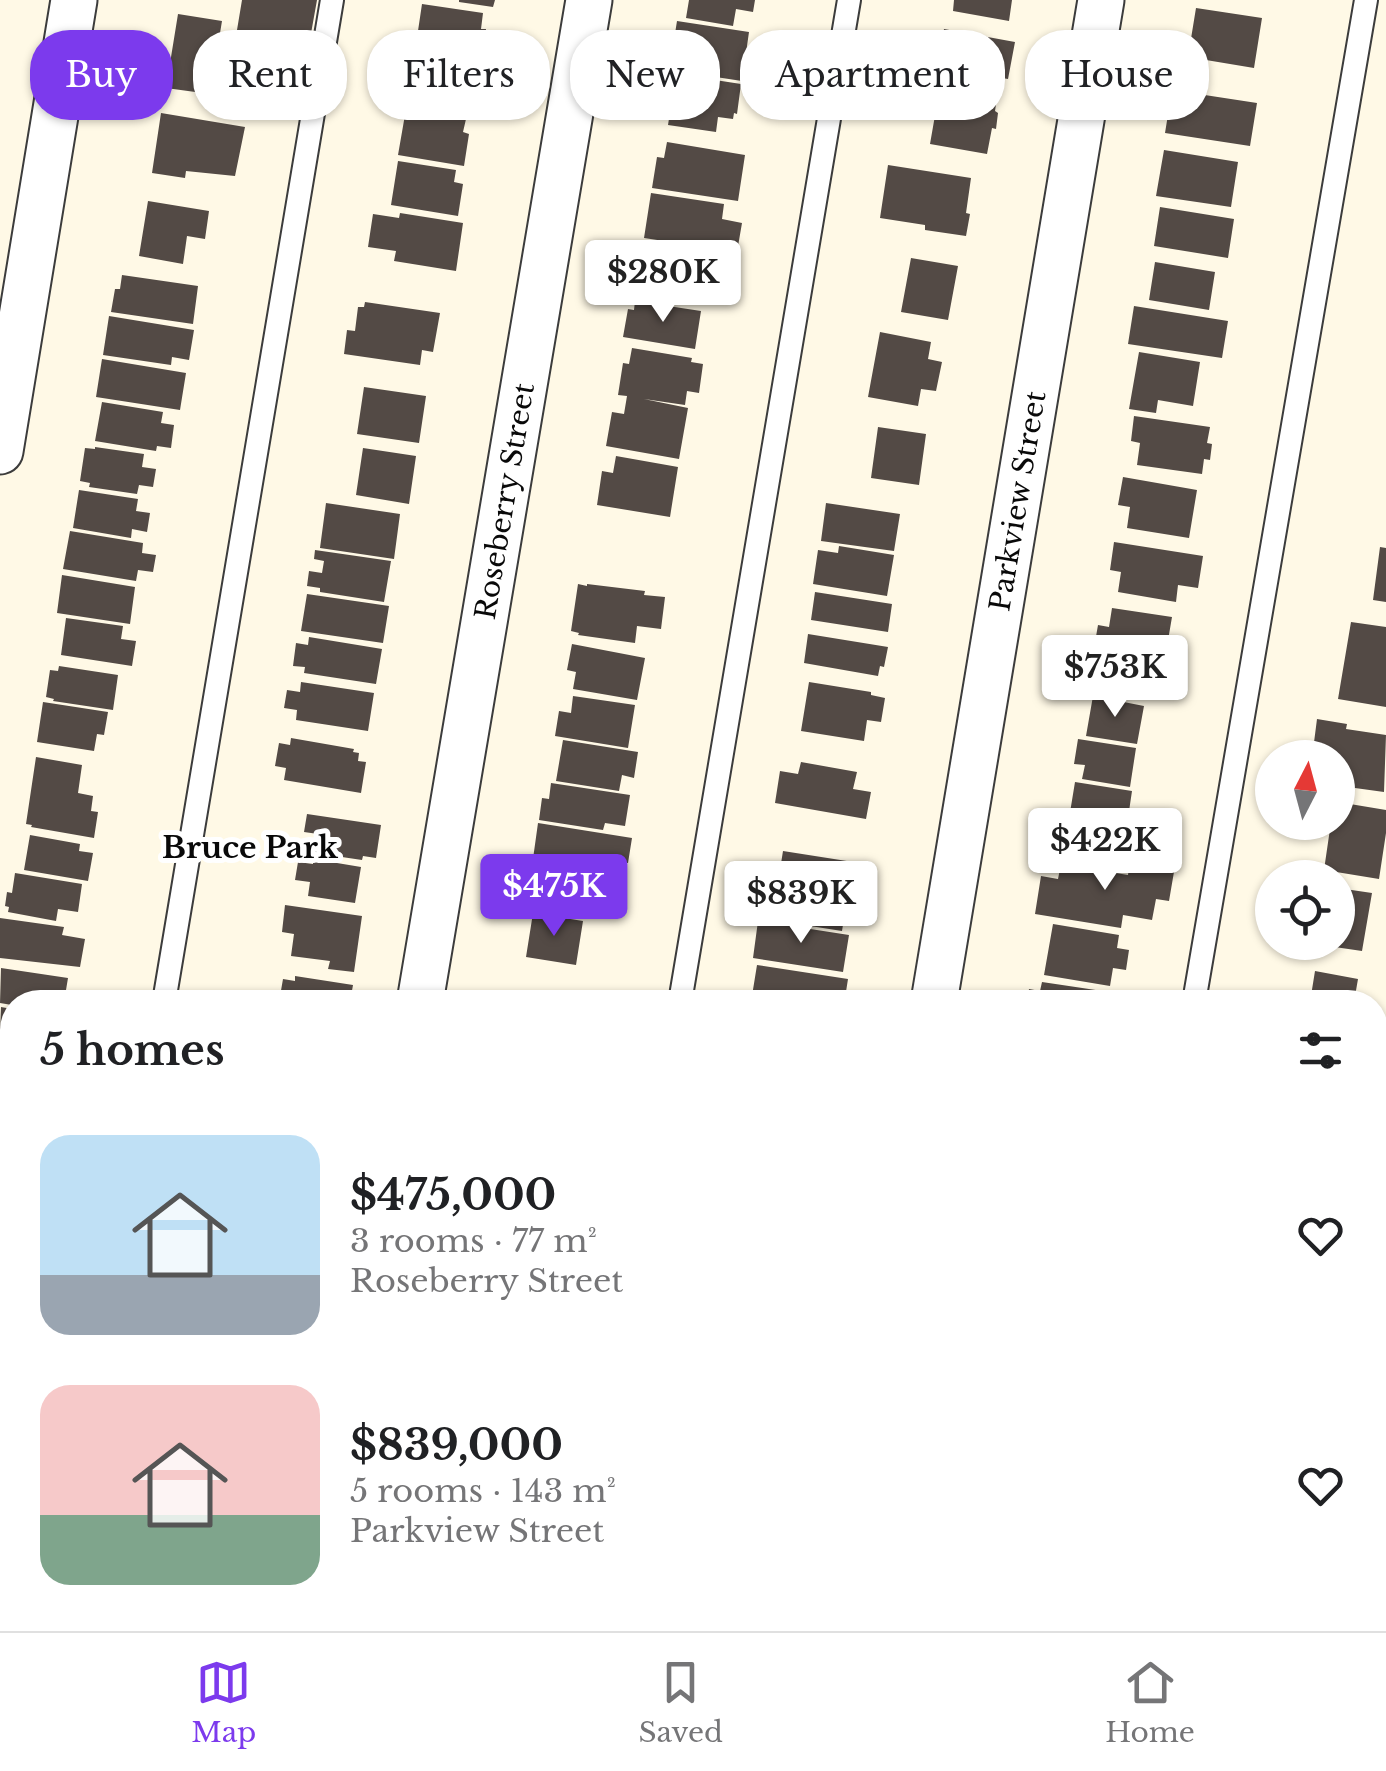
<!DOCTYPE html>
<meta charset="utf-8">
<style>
:root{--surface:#fff;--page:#f2f2f2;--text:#202124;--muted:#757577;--line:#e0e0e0;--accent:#7c3aed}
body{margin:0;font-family:"Libre Baskerville",serif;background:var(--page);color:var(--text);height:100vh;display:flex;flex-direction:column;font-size:38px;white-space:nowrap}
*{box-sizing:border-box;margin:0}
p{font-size:32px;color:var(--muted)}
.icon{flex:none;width:55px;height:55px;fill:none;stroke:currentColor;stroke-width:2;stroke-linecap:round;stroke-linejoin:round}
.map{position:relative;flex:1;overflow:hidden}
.panel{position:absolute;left:0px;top:990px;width:1388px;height:642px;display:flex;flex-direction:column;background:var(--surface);border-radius:40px 40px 0 0;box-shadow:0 2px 8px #0004}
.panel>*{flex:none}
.hud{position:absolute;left:30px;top:30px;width:1328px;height:90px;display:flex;gap:20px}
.needle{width:65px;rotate:6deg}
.controls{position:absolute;left:1255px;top:740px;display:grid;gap:20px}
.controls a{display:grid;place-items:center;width:100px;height:100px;border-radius:50%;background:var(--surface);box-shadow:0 2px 8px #0004;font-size:50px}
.price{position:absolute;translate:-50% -85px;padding:0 22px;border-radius:10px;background:#fff;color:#222;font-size:32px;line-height:65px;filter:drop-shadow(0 2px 5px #0008)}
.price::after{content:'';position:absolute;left:50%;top:60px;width:30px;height:22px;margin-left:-15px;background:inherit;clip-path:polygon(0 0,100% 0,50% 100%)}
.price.active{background:var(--accent);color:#fff}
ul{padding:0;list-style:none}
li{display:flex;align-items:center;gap:30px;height:250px;padding:0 40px}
li span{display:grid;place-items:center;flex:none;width:280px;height:200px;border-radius:30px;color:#555}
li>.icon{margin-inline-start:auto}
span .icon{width:120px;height:120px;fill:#fffc;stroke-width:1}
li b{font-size:42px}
h2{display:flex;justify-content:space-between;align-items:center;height:120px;padding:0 40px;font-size:42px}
.tag{padding:0 35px;border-radius:40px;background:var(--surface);box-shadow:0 2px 8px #0004;font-size:35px;line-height:90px}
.tag.active{background:var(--accent);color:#fff}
.menu{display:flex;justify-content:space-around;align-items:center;height:140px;border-top:2px solid var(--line);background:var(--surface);font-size:28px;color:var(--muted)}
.menu a{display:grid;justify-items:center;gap:5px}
.menu .active{color:var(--accent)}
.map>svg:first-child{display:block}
.building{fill:#534a45}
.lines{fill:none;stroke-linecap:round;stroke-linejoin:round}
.service-casing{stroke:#3c3c3c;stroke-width:26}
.minor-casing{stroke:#3c3c3c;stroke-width:49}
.service{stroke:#fff;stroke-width:22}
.minor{stroke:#fff;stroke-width:45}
.labels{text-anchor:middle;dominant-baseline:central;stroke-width:10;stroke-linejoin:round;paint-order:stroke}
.street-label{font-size:28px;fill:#090909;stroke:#fff}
.neighbourhood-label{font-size:30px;font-weight:bold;fill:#090909;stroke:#fff}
</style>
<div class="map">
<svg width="1386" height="1631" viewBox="0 0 1386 1631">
<rect width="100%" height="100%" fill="#fff9e6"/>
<path class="building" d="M 242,0 L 317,0 L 305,67 L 233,54 Z
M 459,0 L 495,0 L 493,7 L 459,2 Z
M 689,0 L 755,0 L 753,12 L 736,9 L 733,26 L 686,18 Z
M 954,0 L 1012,0 L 1009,21 L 953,11 Z
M 422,4 L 483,13 L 481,29 L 486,29 L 482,61 L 415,51 Z
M 1196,8 L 1262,18 L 1254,68 L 1188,57 Z
M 178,14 L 222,21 L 210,94 L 166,88 Z
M 677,21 L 749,32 L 742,81 L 676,71 L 677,66 L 670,65 Z
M 944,29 L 1015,42 L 1008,79 L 937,67 Z
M 397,56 L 474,68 L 472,81 L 478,82 L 473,116 L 406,105 L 410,79 L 393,76 Z
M 676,74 L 741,84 L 737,114 L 734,113 L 733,119 L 718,117 L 716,132 L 668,125 Z
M 941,81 L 998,91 L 995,111 L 998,113 L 996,129 L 992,128 L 987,154 L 930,144 Z
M 1172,90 L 1257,103 L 1250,146 L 1165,133 Z
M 406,109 L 466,119 L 463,132 L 469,134 L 464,166 L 398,155 Z
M 161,113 L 245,127 L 235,176 L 186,171 L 185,178 L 152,173 Z
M 667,142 L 745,155 L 738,201 L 652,188 L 657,157 L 664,158 Z
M 1164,150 L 1238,162 L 1231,207 L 1156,196 Z
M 398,161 L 456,170 L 454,182 L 463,184 L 458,216 L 391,205 Z
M 888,165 L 971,178 L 966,213 L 970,214 L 966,236 L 925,230 L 925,225 L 880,218 Z
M 651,193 L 724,204 L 722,219 L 742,223 L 737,252 L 644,238 Z
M 148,201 L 209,211 L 205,239 L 187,236 L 183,264 L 139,256 Z
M 1160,207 L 1234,219 L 1228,258 L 1154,246 Z
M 400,213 L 463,223 L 456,271 L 394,261 L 396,251 L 368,247 L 373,214 L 399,218 Z
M 648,246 L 710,255 L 703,301 L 636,290 L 641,260 L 646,261 Z
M 911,258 L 958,266 L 948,320 L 901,312 Z
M 1155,262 L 1215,272 L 1209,310 L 1149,300 Z
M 122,275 L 198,286 L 193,324 L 111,312 L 115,289 L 120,289 Z
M 635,301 L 701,311 L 695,349 L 623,337 L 628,309 L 634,310 Z
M 365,302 L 440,313 L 433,352 L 422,350 L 420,365 L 344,354 L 347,330 L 355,331 L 358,307 L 364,307 Z
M 1134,306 L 1228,321 L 1222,358 L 1128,344 Z
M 109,316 L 194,330 L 189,360 L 172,357 L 171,365 L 103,355 Z
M 880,332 L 931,342 L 928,359 L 942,362 L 936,391 L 921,389 L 918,406 L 868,397 Z
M 632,348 L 692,358 L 691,362 L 703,364 L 699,393 L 687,391 L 685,405 L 644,399 L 688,408 L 679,459 L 606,446 L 612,412 L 624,414 L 627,396 L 618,395 L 623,363 L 629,364 Z
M 1139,352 L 1200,362 L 1193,406 L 1158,400 L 1156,413 L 1129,409 Z
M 102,359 L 186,373 L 180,410 L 96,397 Z
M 364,387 L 426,396 L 419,443 L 357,434 Z
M 102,402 L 163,412 L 161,423 L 174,425 L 171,448 L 157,446 L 156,451 L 95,441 Z
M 1134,416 L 1210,427 L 1207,443 L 1212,444 L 1210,460 L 1204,459 L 1202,474 L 1137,465 L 1140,443 L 1131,441 Z
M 878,427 L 926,434 L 919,485 L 871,478 Z
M 95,447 L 144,454 L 142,467 L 156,469 L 153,487 L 139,485 L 137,494 L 89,487 L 90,483 L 80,481 L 85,448 L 95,449 Z
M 363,448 L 416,456 L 409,504 L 356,495 Z
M 616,456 L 678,467 L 670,517 L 597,505 L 602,471 L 613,473 Z
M 1123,477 L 1197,490 L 1189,538 L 1127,528 L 1130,507 L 1118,505 Z
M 79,490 L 138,499 L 136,511 L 150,513 L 147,532 L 132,529 L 131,538 L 73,528 Z
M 326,503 L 400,514 L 394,559 L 320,548 Z
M 826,503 L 900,514 L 894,551 L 821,541 Z
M 70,531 L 143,543 L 142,553 L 156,555 L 153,572 L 138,570 L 136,581 L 63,569 Z
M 1114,542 L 1203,556 L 1198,588 L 1178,585 L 1176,602 L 1118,592 L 1121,572 L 1110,570 Z
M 839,546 L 894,555 L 887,596 L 813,584 L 818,550 L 838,553 Z
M 1380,547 L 1386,548 L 1386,602 L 1373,600 Z
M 315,550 L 391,561 L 384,602 L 320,592 L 320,588 L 307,586 L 309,571 L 322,573 L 324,561 L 314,559 Z
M 62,575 L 135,587 L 130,624 L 57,613 Z
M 578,584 L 587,586 L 587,584 L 645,591 L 644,595 L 665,597 L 661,629 L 637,626 L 635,643 L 578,635 L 579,633 L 571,631 Z
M 815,592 L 892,604 L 888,632 L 811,620 Z
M 307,594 L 389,606 L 383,643 L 301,631 Z
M 1112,608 L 1172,617 L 1165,658 L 1094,648 L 1098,625 L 1109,627 Z
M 66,618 L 123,626 L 121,639 L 136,641 L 132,666 L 61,655 Z
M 1351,622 L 1386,627 L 1386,707 L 1338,699 Z
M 808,634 L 888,647 L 884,667 L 880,666 L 878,676 L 804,663 Z
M 309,637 L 382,649 L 376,684 L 304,673 L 305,667 L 293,666 L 296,643 L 308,645 Z
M 572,644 L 645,658 L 637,700 L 573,689 L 576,672 L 567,670 Z
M 1105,651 L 1163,661 L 1157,697 L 1110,690 L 1109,693 L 1084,689 L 1088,667 L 1102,669 Z
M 59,666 L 118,675 L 113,710 L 53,701 L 54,699 L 46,697 L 50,670 L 58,671 Z
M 301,682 L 374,693 L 368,731 L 296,720 L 297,710 L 284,708 L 287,690 L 300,692 Z
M 809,682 L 871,692 L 871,695 L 885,698 L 881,722 L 867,720 L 864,741 L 801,731 Z
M 573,696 L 635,705 L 628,748 L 555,736 L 559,711 L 571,713 Z
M 1093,696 L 1144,706 L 1137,744 L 1086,736 Z
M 43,702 L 108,712 L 104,735 L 97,734 L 94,751 L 37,742 Z
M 1317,719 L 1347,724 L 1346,729 L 1386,735 L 1384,792 L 1355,788 L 1347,793 L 1338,791 L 1338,758 L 1312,758 Z
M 291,738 L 354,749 L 353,752 L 359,753 L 358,761 L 366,762 L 361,793 L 284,780 L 286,768 L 275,766 L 279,743 L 290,745 Z
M 1078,739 L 1136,748 L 1130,787 L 1082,779 L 1085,765 L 1074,764 Z
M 563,740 L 638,752 L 634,778 L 622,775 L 619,791 L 556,781 Z
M 36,757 L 82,765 L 78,793 L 93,796 L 91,811 L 98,812 L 94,838 L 31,827 L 32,825 L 26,824 Z
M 801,762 L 857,772 L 853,789 L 871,792 L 866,819 L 775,803 L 780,771 L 798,774 Z
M 1075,782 L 1132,791 L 1124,845 L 1066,837 Z
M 551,783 L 630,795 L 625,826 L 605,823 L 603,830 L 539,820 L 542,798 L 549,799 Z
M 1338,802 L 1386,810 L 1386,833 L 1379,879 L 1324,870 L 1331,822 L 1338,822 Z
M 307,814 L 381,825 L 376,858 L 363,856 L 362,860 L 315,853 L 318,834 L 304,832 Z
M 538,823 L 632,838 L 628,863 L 605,860 L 602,877 L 532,866 Z
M 30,835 L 80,844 L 79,851 L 93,853 L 88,881 L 24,870 Z
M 783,851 L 853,862 L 842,931 L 772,920 Z
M 313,859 L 361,867 L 355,903 L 308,896 L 310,882 L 295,880 L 298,862 L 313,864 Z
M 1130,860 L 1175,866 L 1169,901 L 1156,899 L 1152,920 L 1123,915 L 1121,928 L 1035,914 L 1041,876 L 1058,879 L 1061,864 L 1128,875 Z
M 531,867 L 595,878 L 589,916 L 525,905 Z
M 15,873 L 82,884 L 78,912 L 58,909 L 56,921 L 8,912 L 9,907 L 5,906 L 7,892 L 12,893 Z
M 1338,888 L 1372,893 L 1362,951 L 1321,945 L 1321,942 L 1338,942 Z
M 285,905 L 362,916 L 354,972 L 328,969 L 330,961 L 291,956 L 294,934 L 282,932 Z
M 533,913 L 583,921 L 576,965 L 526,957 Z
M 0,918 L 64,927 L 62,935 L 85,939 L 80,967 L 0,958 Z
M 758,921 L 849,935 L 843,972 L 753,958 Z
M 1053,924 L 1119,935 L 1117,948 L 1129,950 L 1126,970 L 1113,968 L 1110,986 L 1044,975 Z
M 757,965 L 848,979 L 845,998 L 838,996 L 837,1002 L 751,1002 Z
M 1,968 L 68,978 L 64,1002 L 12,1002 L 12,1005 L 0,1003 Z
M 1315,971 L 1358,979 L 1354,1002 L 1310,1002 Z
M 295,976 L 353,985 L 350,1002 L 279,1002 L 283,979 L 295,981 Z
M 1042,982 L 1109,992 L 1108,1002 L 1027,1002 L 1029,989 L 1040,991 Z
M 528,991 L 580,999 L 580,1002 L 527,1002 Z
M 1,1007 L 12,1009 L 12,1039 L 0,1037 Z
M 10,1050 L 12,1050 L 12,1089 L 4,1088 Z
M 0,1129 L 12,1131 L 12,1169 L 0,1167 Z
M 0,1171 L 12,1173 L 12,1203 L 7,1202 L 5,1217 L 0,1216 Z
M 0,1222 L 12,1224 L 12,1261 L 9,1282 L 0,1281 Z
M 0,1402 L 12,1404 L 6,1435 L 0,1434 Z
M 143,1620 L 208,1620 L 206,1631 L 141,1631 Z
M 413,1620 L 463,1620 L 461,1631 L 412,1630 Z
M 602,1620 L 652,1629 L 651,1631 L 600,1631 Z
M 676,1620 L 693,1621 L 750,1620 L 748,1631 L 674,1631 Z
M 921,1620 L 1001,1620 L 1001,1631 L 921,1631 Z"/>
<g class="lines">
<g class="service-casing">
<path id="service" d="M 164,1002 L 332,0
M 680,1002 L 849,0
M 1194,1002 L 1366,0
M 59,1631 L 61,1620
M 573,1631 L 575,1620
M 1089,1631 L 1091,1620"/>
</g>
<g class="minor-casing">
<g id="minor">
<path d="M 0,451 L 74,0"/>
<path id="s1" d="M 420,1002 L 589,0"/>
<path id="s2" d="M 934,1002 L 1101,0"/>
<path d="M 1375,1419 L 1386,1351"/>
<path d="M 315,1631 L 317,1620"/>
<path d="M 829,1631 L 831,1620"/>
<path d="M 1343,1631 L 1344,1620"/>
</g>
</g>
<use href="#service" class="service"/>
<use href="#minor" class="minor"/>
</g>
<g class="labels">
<g class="street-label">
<text stroke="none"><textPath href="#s1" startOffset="508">Roseberry Street</textPath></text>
<text stroke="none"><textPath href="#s2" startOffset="508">Parkview Street</textPath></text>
</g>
<g class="neighbourhood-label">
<text x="250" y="847">Bruce Park</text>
</g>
</g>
</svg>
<div class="controls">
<a><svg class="needle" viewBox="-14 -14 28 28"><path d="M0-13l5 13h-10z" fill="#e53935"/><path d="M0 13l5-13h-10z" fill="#757577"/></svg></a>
<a><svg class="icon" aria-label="locate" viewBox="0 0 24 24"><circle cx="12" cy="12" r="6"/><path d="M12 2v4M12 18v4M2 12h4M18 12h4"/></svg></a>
</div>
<b class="price" style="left:663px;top:325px">$280K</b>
<b class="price" style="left:1115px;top:720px">$753K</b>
<b class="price" style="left:1105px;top:893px">$422K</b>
<b class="price active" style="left:554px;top:939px">$475K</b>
<b class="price" style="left:801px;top:946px">$839K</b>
<div class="hud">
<a class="tag active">Buy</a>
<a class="tag">Rent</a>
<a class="tag">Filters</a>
<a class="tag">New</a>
<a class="tag">Apartment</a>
<a class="tag">House</a>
</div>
<section class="panel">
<h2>5 homes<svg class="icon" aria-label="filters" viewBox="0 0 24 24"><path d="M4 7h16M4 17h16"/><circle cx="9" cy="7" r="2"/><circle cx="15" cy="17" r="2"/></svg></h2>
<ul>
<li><span style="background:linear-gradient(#bfe0f5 70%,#9aa5b1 0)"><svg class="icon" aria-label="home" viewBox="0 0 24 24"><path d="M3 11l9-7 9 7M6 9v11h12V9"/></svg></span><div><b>$475,000</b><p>3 rooms · 77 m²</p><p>Roseberry Street</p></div><svg class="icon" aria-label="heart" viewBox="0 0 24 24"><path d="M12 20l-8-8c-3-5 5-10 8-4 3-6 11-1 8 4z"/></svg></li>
<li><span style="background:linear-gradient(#f6c9c9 65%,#7fa58c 0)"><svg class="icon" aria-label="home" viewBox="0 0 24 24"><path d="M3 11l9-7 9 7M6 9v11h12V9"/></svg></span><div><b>$839,000</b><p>5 rooms · 143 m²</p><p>Parkview Street</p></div><svg class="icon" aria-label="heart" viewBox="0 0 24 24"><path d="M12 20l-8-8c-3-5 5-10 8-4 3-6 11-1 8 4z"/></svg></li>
</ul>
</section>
</div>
<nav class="menu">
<a class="active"><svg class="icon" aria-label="map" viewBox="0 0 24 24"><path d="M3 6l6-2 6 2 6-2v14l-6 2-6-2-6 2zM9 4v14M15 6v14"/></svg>Map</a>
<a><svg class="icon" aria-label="saved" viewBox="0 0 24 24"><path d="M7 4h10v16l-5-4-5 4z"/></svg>Saved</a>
<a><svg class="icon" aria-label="home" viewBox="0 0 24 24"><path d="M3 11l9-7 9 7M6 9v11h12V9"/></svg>Home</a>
</nav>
